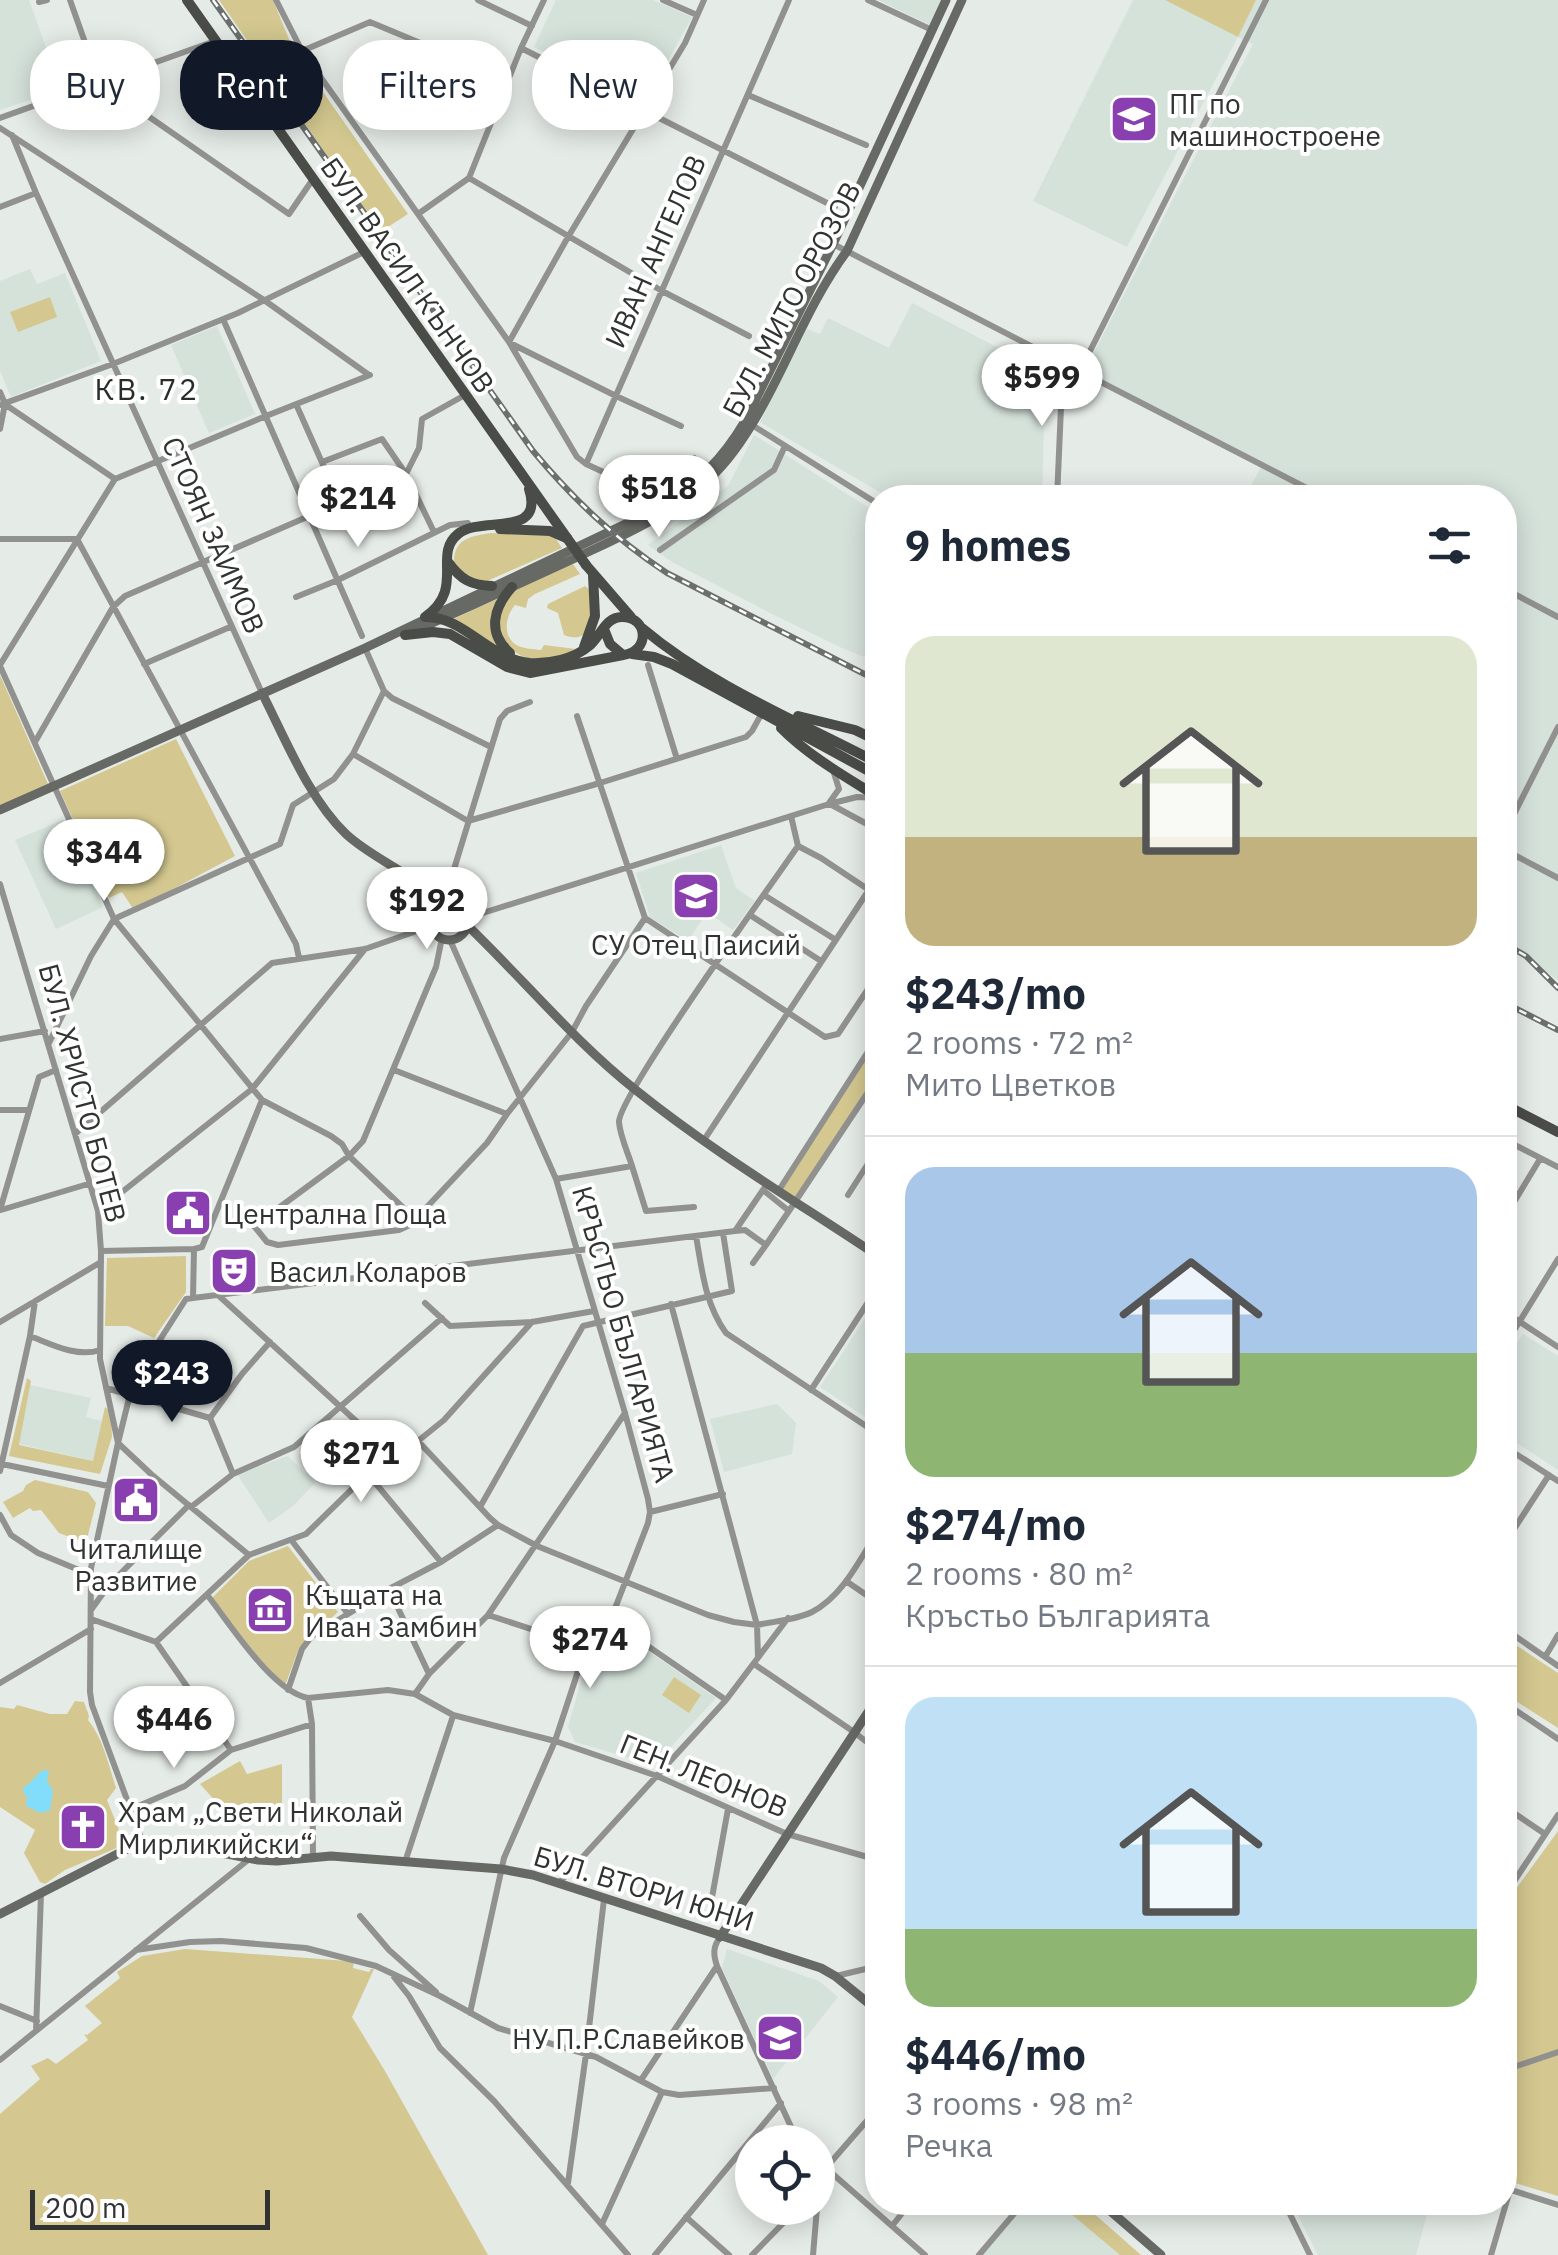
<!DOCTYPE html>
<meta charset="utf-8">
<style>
:root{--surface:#fff;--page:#f2f2f3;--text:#1f2937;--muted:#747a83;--line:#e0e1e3;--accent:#111827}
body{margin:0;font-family:"IBM Plex Sans",sans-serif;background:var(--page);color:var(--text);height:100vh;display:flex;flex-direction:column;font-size:38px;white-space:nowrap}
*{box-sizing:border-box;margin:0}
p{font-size:32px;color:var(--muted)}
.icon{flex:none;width:55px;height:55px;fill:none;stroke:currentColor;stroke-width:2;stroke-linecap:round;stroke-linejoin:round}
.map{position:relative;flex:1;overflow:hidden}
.sheet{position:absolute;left:865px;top:485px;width:652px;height:1730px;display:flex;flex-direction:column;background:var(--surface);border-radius:40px;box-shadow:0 5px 25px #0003}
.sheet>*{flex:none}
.hud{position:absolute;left:30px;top:40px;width:685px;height:90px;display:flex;gap:20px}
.tools{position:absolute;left:735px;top:2125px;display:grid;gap:20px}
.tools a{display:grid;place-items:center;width:100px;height:100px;border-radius:50%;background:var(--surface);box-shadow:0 5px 25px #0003;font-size:50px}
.scale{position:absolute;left:30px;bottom:25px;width:240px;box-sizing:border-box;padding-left:10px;border:5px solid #303331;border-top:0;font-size:28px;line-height:35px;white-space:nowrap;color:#303331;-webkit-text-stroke:8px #fff;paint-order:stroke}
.price{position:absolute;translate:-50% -85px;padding:0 22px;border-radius:35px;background:#fff;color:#222;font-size:32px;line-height:65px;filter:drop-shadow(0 2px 5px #0008)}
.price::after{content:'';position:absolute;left:50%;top:60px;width:30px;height:22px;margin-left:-15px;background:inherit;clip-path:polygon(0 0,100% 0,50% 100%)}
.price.selected{background:var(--accent);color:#fff}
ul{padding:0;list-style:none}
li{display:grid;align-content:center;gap:20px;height:530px;padding:0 40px}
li+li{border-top:2px solid var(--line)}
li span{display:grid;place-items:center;height:310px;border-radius:30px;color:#555}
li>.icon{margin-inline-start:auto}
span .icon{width:180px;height:180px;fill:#fffc;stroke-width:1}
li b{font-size:42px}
h2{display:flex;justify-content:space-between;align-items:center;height:120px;padding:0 40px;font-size:42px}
.chip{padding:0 35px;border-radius:40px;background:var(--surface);box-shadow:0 5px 25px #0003;font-size:35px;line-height:90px}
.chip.selected{background:var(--accent);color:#fff}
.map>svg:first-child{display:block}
.built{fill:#d5e2da}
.green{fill:#d4c890}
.water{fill:#82ddfa}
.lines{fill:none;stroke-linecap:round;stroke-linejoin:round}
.street{stroke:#919290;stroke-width:6}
.secondary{stroke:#676965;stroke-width:9}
.primary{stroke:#4a4c48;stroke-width:10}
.rail-casing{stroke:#6b6f6d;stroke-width:6}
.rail{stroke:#fff;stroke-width:2.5;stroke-dasharray:8;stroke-linecap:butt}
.primary-bridge{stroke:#4a4c48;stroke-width:10}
.labels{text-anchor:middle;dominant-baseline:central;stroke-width:8;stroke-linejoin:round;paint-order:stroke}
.poi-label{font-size:28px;fill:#303331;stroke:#fff;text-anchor:start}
.street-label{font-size:28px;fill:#303331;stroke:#fff}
.neighbourhood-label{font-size:30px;letter-spacing:2.5px;fill:#282d2a;stroke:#fff}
</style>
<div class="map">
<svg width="1558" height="2255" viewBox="0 0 1558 2255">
<rect width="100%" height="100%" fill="#e5ebe7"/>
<path class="built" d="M 0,0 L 29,0 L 61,89 L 0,110 Z
M 556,0 L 653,0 L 692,17 L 644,104 L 534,47 Z
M 878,0 L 942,0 L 930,25 Z
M 1133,0 L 1558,0 L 1558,980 L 1505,947 L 1505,498 L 1245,497 L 1262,465 L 1084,372 L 1253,44 L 1238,37 L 1127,247 L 1033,201 Z
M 30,269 L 37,284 L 65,273 L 101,361 L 11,397 L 0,371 L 0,281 Z
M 912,303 L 1020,359 L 1041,382 L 1045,393 L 1042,497 L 888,497 L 760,422 L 807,329 L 820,334 L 828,318 L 889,348 Z
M 217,326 L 255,414 L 209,433 L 171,345 Z
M 754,435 L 877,513 L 877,662 L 842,648 L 772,614 L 672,562 L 648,545 L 728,486 Z
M 63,820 L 103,907 L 56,929 L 15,840 Z
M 721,845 L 736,888 L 755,901 L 733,930 L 707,912 L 688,941 L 650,917 L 636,873 Z
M 877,1300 L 877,1425 L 820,1387 Z
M 1523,1334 L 1558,1356 L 1558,1470 L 1505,1435 L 1505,1361 Z
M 30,1385 L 91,1398 L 86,1417 L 102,1421 L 94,1461 L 19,1444 Z
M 777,1404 L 796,1423 L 792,1454 L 724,1472 L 710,1419 Z
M 288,1456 L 315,1483 L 294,1505 L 269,1523 L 237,1474 Z
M 615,1628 L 716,1698 L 654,1765 L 575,1742 L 568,1727 L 587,1660 Z
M 727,1949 L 819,1981 L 838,1997 L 773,2079 L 722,1968 Z
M 1029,2202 L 1058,2203 L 1120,2255 L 982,2255 Z
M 1294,2202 L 1430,2203 L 1416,2255 L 1318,2255 L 1293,2206 Z"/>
<path class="green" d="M 219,0 L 273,0 L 289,39 L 300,59 L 408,214 L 380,232 Z
M 1165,0 L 1256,0 L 1238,37 Z
M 50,297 L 57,317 L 18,332 L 10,312 Z
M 491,533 L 554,536 L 562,548 L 487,581 L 464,576 L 454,563 C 453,539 471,536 491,533 Z
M 573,564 L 580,574 L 535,594 L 528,599 L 526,608 L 515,605 C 506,615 502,635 515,644 C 522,649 533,649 541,650 L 544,645 L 576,649 L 574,652 C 562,655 548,660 535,659 C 503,657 489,619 510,595 C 521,582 557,571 573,564 Z
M 585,586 L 591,591 C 593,610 594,647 564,635 L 558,613 L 547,608 L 548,604 Z
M 497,599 L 491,619 L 498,646 L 451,620 Z
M 0,675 L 48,784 L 0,806 Z
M 176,739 L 235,856 L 134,910 L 122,892 L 109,898 L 60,791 Z
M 877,1036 L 877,1073 L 795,1201 L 779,1190 Z
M 186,1256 L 186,1292 L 154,1338 L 128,1326 L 105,1326 L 107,1258 Z
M 27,1378 L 31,1381 L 19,1445 L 93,1461 L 105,1407 L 111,1412 L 112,1437 L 100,1474 L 9,1456 Z
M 35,1480 L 88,1492 L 96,1503 L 86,1543 L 59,1533 L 41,1510 L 33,1511 L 30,1508 L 13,1518 L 3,1502 L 23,1491 L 26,1485 Z
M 288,1546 L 338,1612 L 299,1648 L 286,1683 L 278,1683 L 212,1598 L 249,1561 Z
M 1505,1638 L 1558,1673 L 1558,1728 L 1505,1694 Z
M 674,1677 L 701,1695 L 689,1713 L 662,1695 Z
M 75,1701 L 84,1702 L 89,1716 L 88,1720 C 103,1738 109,1766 116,1788 L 107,1800 L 123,1840 L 119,1847 L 65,1870 L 45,1884 L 40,1882 L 24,1853 L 35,1830 L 0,1807 L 0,1707 L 14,1709 L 17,1705 L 50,1714 L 67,1714 Z
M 240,1761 L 247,1774 L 282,1764 L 282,1807 L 218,1804 L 200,1784 Z
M 1558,1831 L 1558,2196 L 1505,2180 L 1505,1904 Z
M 185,1949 L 347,1961 L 354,1962 L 353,1968 L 369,1972 L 371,1969 L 374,1969 L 352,2017 L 385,2071 L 488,2255 L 0,2255 L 0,2114 L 40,2079 L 31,2066 L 48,2058 L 56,2064 L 88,2040 L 84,2034 L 87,2035 L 102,2023 L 85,2006 L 120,1978 L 117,1972 L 142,1956 Z
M 1058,2203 L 1082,2203 L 1141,2255 L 1120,2255 Z"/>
<path class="water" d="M 49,1770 L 47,1781 L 53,1791 L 50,1810 L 41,1813 L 26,1806 L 27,1796 L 23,1792 L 24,1786 L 28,1785 L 41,1771 Z"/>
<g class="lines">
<path class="street" d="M 70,0 L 99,82 L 289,214 L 313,179
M 276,0 L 302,51 L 509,342 L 577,457 L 586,464 L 636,487 L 694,458
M 478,0 L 532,26
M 663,0 L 697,15
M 868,0 L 932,30
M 39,2 L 47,0
M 521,48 L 835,207
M 302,51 L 370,22 L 509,80
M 748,95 L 866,145
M 0,118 L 215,41
M 0,128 L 264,300 L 369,375
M 12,135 L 36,193 L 262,693
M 469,178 L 662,291 L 749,336
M 0,207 L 36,193
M 418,214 L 469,178 L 521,48 L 544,0
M 833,244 L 1326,498
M 223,319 L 362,636
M 509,342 L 568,237 L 685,43 L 704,0
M 510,343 L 616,396 L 681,426
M 1080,371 L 1266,0
M 0,392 L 5,404 L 0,429
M 296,404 L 340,503
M 0,405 L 113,364 L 238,313 L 364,252
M 6,405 L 115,479
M 752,425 L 878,504
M 322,462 L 382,439 L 406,474 L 434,532
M 586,464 L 789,0
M 1057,498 L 1063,362
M 0,539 L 77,539 L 296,944 L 299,958
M 660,550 L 774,470 L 785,446
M 1505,589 L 1558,617
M 296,597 L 338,580 L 450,525 L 468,523 L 470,527
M 365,648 L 384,691 L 392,698 L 491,747
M 144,664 L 230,627
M 0,665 L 115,479 L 266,416 L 370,375
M 648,665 L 677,759
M 0,666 L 114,919 L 262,1100 L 331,1136 L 342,1144 L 349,1156 L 415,1219
M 577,716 L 645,918 L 825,1037 L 838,1034 L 878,974
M 35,742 L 113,607 L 125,596 L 406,474 L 419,448 L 422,419 L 465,395
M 353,754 L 468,821 L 600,783 L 746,737 L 752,731 L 762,713
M 829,803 L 839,789 L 833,770
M 830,804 L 878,830
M 791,816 L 798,846 L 821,858 L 878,896
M 1505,832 L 1558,727
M 1505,850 L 1558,878
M 0,884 L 98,1211 L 101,1251 L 100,1359 L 118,1443 L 91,1568 L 90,1692 L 92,1705 L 143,1843
M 764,895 L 836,940
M 450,903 L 451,879 L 500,719 L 507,711 L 530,702
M 750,915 L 821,961
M 467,918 L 829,804 L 857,797 L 876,798
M 442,938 L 436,967 L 363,1141 L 349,1156 L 254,1226 L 267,1242 L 278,1245 L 399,1230 L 410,1225 L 487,1143 L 507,1114 L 572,1032 L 586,1006 L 645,918
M 450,940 L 556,1179 L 625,1413 L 648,1499 L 650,1512 L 648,1523 L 614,1611 L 610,1620 L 586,1647 L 555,1741 L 504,1858 L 470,2013
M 0,1039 L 45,1031
M 49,1043 L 91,956 L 114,919 L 280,844 L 293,805 L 334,779 L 353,754 L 384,691
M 394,1070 L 507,1114
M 0,1110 L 29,1110
M 75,1134 L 272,963 L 365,949 L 431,926
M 704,1140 L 878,876
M 1505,1140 L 1558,1167
M 632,1166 C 628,1153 620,1136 619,1122 C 618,1097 773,882 798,846
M 556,1179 L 632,1166 L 646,1211 L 694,1207
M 763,1190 L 789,1211 L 766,1245 L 745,1230 L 735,1231 L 767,1184
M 779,1190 L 878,1036
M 848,1195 L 878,1148
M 0,1210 L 39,1077 L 56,1070
M 1,1210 L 88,1184
M 98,1211 L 252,1089 L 365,949
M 789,1211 L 878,1077
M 1505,1217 L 1540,1159
M 696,1236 C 702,1270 705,1304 726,1333 L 878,1434
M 101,1251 L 194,1249
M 753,1263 L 766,1245
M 218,1295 L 390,1452
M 193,1298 L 735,1231
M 425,1303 L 450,1326 L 532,1322 L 594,1311
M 1505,1312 L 1558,1347
M 0,1322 L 101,1262
M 30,1336 C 51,1344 77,1358 100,1350
M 1505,1345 L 1558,1259
M 106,1388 L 210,1418 L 233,1474
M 811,1390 L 878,1287
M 210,1418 L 242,1374 L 270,1342
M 418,1441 L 490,1518 L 498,1525 L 537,1546 L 708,1615 L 734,1622 L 757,1625 L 671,1304
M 1505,1447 L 1558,1481
M 2,1464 L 108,1486
M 0,1471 L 30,1336 L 35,1301
M 367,1473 L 441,1562
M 191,1507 L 233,1474 L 294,1447 L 442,1318
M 480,1507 L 583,1326 L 732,1291 L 723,1233
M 650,1512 L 723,1494
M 0,1515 L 11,1535 L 38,1553 L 91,1575
M 292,1541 L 348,1614
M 1505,1543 L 1549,1475
M 249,1555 L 151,1474 L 118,1443 L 133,1382 L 186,1299 L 193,1298 L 194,1249 L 202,1247 L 262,1100
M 846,1581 L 878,1603
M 389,1589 L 429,1674
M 208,1596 C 231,1625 272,1691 308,1698 L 388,1690 L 415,1694 L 453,1715 L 555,1741 L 657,1776 L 787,1834 L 878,1860
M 91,1610 L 109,1585 L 189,1505
M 488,1615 L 586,1647
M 91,1619 L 156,1642 L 231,1750
M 610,1620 L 726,1700
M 1505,1629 L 1558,1666
M 156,1642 L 249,1555 L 306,1534 L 390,1452 L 418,1441 L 444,1420 L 532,1322
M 758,1657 L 757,1625 C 775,1621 796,1620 812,1612 C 843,1596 860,1559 878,1531
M 1545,1657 L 1558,1635
M 754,1664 L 854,1732 L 878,1751
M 0,1683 L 91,1629
M 288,1690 L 302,1649 L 312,1636 L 389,1589 L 441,1562 L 498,1525
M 415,1694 L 429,1674 L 488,1615 L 625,1413
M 308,1698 L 312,1724 L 313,1857
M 1505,1703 L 1558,1739
M 1505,1807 L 1545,1834
M 129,1810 L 185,1786 L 231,1750 L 312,1724
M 405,1862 L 453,1716
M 558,1884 L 726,1700 L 788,1618
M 1505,1895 L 1558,1815
M 711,1903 L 728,1809
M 360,1916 L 389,1950 L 436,1992
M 720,1937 C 713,1947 713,1954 717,1966 L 798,2142
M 136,1950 L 190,1942 L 221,1941 L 306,1948 L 376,1966 L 440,1996 L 498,2028 L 596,2057 L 662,2092 L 679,2095 L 774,2088
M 836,1976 L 878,1966
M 394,1977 L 409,1996 L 440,2048 L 494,2101 L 628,2255
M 0,2006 L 37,2021
M 36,2031 L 41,1894
M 0,2060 L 248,1860
M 1505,2070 L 1558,2052
M 641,2080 L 717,1966
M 818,2161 L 925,2255
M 568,2183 L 586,2054 L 604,1899
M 818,2187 L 829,2171 L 831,2162 L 878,2108
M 1505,2188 L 1558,2205
M 1284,2202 L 1310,2255
M 686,2217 L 729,2255
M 602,2224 L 662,2092
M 892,2226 L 911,2202
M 655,2255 L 781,2103
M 752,2255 L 798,2208
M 813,2255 L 817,2208
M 979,2255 L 1024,2202
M 1491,2255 L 1510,2190"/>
<path class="secondary" d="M 410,633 C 464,609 517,585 571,560 C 632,531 693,507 734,451 C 780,389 801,313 847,251 L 962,0
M 262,693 C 285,738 309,799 346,834 C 375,861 416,873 439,905
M 0,810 L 365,648 L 659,508 C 695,487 724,457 745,421 L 833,244 L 946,0
M430 921a19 19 0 1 1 38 0a19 19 0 1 1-38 0Z
M 467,925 C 524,980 575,1042 637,1091 C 713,1152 797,1202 878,1256
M 0,1914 L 131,1847 L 143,1843 L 165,1842 L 258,1860 L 277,1861 L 331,1856 L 501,1869 L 533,1875 L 821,1968 L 835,1976 L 878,2011
M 720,1937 L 878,1697
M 1100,2202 L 1161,2255"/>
<path class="primary" d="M 187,0 L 567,538
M 500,529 L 550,531 L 566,538
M 448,562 C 461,580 471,585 492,586
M 586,565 L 631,617
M 425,617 C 464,616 490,660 530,663 C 549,664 574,659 589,646 C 601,636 605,617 622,617 C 649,617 650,652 623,655 L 610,644 L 604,629
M 425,617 C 466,588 432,555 458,534 C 481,515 545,539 529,489
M 642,628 C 711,686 798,721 878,763
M 405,635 L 433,632 L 450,634 L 507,667 L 530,673 L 623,655
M 584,647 L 595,616 L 593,575
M 510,653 C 487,633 493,608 512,587
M 632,654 L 654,657 L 672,664 L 878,776
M 798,716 L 855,730 L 878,741
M 781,728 C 809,756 844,776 878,797
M 1505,1105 L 1558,1132"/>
<g class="rail-casing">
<path id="rail" d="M 213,0 L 533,451 C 574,500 614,538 667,573 L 878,681
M 1505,944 L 1526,956 L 1558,988
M 1505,1003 L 1558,1030"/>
</g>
<use href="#rail" class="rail"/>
<path class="primary-bridge" d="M 567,538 L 586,565"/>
</g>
<defs>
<g id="school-square" transform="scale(2.5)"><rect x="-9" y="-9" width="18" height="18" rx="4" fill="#8a3fb0" stroke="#fff"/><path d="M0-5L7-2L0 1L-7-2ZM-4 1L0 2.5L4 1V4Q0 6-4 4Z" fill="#fff"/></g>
<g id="civic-square" transform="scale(2.5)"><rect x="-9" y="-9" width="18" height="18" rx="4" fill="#8a3fb0" stroke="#fff"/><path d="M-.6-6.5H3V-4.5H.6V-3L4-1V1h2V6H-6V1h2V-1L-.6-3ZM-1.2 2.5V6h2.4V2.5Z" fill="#fff"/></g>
<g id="theatre-square" transform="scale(2.5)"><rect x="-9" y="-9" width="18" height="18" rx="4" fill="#8a3fb0" stroke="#fff"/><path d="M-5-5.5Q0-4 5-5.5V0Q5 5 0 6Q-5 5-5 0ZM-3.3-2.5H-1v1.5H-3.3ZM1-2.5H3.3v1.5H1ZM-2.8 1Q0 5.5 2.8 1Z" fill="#fff"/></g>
<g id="museum-square" transform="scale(2.5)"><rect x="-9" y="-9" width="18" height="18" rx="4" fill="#8a3fb0" stroke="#fff"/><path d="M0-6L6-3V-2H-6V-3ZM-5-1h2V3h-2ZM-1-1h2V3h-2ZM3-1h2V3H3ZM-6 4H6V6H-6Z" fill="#fff"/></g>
<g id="church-square" transform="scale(2.5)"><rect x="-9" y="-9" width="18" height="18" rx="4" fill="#8a3fb0" stroke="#fff"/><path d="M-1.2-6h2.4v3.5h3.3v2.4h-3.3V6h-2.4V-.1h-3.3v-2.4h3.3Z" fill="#fff"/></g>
</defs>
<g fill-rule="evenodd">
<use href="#school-square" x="1134" y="119"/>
<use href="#school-square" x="696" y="896"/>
<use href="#civic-square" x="188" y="1213"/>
<use href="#theatre-square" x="234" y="1271"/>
<use href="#civic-square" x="136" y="1500"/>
<use href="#museum-square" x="270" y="1610"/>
<use href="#church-square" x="83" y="1827"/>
<use href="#school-square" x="780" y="2038"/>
</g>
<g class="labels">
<g class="poi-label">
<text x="1169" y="103">ПГ по<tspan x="1169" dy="32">машиностроене</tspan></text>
<text x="696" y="944" text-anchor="middle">СУ Отец Паисий</text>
<text x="223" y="1213">Централна Поща</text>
<text x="269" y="1271">Васил Коларов</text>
<text x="136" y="1548" text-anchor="middle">Читалище<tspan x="136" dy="32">Развитие</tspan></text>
<text x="305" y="1594">Къщата на<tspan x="305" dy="32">Иван Замбин</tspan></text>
<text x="118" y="1811">Храм „Свети Николай<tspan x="118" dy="32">Мирликийски“</tspan></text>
<text x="745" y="2038" text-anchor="end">НУ П.Р.Славейков</text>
</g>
<g class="street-label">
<text transform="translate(655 251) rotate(-66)">ИВАН АНГЕЛОВ</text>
<text transform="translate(408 275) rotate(55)">БУЛ. ВАСИЛ КЪНЧОВ</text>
<text transform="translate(791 299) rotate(-62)">БУЛ. МИТО ОРОЗОВ</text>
<text transform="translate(214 535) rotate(66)">СТОЯН ЗАИМОВ</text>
<text transform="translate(83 1093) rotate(75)">БУЛ. ХРИСТО БОТЕВ</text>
<text transform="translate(624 1334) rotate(74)">КРЪСТЬО БЪЛГАРИЯТА</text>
<text transform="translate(704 1775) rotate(22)">ГЕН. ЛЕОНОВ</text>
<text transform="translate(644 1888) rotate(17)">БУЛ. ВТОРИ ЮНИ</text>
</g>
<g class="neighbourhood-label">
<text x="147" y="388">КВ. 72</text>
</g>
</g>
</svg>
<div class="tools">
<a><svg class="icon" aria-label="locate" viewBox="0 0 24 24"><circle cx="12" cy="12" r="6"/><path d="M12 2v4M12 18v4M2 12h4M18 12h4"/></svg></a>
</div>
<div class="scale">200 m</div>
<b class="price" style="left:1042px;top:429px">$599</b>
<b class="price" style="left:659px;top:540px">$518</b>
<b class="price" style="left:358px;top:550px">$214</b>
<b class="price" style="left:104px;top:904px">$344</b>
<b class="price" style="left:427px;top:952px">$192</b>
<b class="price selected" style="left:172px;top:1425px">$243</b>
<b class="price" style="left:361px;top:1505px">$271</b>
<b class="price" style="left:590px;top:1691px">$274</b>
<b class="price" style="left:174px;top:1771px">$446</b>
<div class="hud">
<a class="chip">Buy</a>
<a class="chip selected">Rent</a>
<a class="chip">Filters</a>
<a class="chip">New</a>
</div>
<section class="sheet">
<h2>9 homes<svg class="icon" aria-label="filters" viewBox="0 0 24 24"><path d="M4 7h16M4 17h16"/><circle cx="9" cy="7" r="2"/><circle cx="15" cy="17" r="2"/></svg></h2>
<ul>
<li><span style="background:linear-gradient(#dfe7d0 65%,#c2b280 0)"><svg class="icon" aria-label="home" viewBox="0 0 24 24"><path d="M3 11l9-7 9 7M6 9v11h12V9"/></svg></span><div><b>$243/mo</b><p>2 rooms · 72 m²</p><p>Мито Цветков</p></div></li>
<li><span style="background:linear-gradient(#a9c7e8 60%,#8fb573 0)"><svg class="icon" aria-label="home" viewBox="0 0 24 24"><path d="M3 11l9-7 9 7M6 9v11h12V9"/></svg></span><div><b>$274/mo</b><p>2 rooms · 80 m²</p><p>Кръстьо Българията</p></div></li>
<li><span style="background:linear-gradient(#bfe0f5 75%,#8fb573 0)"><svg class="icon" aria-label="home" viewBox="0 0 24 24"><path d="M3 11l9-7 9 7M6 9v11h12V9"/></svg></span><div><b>$446/mo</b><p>3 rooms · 98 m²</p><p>Речка</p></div></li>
</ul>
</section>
</div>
